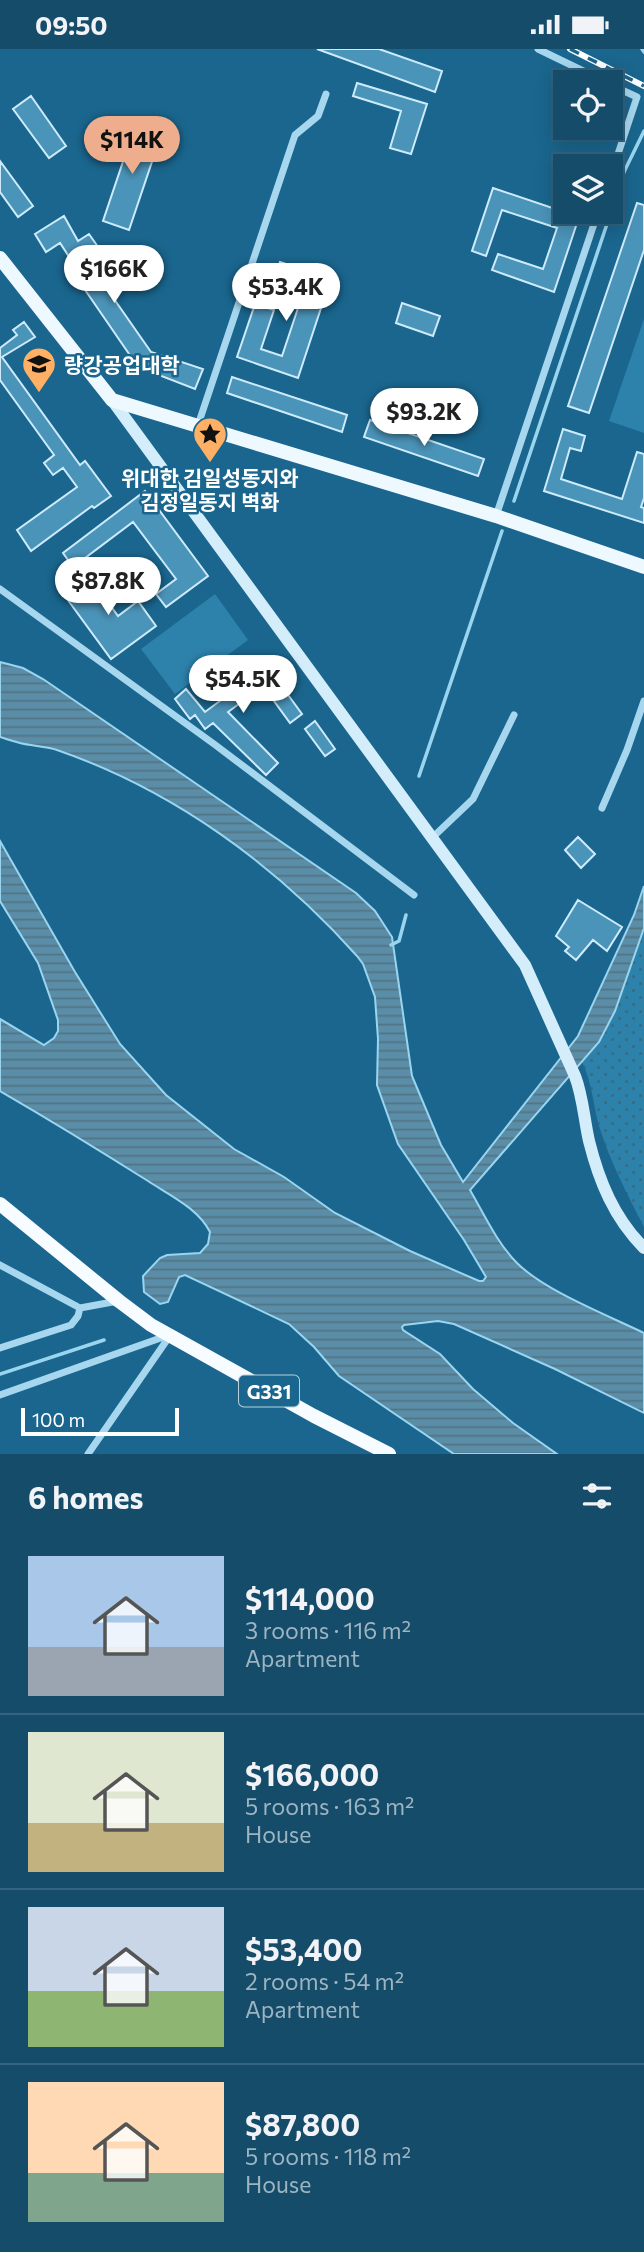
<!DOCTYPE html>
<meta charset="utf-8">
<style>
:root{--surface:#144c6a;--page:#1d5370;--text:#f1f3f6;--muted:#9db4c1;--line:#33637e;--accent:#eead8d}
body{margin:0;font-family:Commissioner,"Noto Sans KR",sans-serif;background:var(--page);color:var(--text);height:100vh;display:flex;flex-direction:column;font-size:26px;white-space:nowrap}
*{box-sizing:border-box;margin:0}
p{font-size:23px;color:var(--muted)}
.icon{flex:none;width:38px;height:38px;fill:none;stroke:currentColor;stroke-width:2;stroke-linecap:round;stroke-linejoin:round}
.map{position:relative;height:1405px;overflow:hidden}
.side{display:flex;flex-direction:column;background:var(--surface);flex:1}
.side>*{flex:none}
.fabs{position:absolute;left:553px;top:21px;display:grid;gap:14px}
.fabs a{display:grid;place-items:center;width:70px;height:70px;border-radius:0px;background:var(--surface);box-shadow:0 4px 18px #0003,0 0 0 2px var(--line);font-size:35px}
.scale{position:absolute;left:21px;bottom:18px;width:158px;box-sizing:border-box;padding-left:7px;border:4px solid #fff;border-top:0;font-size:19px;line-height:24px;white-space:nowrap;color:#fff;-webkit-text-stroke:5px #1a668e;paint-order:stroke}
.price{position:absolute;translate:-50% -60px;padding:0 16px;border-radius:24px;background:#fff;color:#222;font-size:23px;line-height:46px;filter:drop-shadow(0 2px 4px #0008)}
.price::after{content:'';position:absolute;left:50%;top:42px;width:21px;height:16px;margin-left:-10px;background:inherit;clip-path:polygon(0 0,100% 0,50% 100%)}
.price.active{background:var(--accent);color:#111}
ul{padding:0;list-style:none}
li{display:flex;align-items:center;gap:21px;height:175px;padding:0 28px}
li+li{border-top:2px solid var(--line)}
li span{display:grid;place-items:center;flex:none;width:196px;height:140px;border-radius:0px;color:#555}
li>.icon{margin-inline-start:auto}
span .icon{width:84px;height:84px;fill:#fffc;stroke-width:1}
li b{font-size:30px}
h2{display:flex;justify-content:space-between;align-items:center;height:84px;padding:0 28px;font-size:30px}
.status{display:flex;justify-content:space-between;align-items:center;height:49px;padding:0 35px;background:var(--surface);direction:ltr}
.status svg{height:19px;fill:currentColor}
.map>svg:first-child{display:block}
.park{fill:url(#park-dots)}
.garden{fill:#2d82ac}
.water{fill:url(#water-rules);stroke:#9ad5f0;stroke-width:2}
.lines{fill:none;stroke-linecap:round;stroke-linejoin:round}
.stream{stroke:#9ad5f0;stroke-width:3.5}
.building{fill:#4b94b9;stroke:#cdebfa;stroke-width:2}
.minor{stroke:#a7d7ee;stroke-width:7}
.secondary{stroke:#d4edfa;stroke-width:12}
.primary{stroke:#eef8ff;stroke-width:14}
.trunk{stroke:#f6fcff;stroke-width:14}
.rail-casing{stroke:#fff;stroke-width:6}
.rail{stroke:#1a668e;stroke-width:3.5;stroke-dasharray:10;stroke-linecap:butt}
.labels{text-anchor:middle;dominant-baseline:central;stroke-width:5;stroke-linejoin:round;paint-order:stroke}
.shield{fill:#1a668e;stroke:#bad1dd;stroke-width:2}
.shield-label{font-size:19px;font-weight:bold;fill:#fff}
.poi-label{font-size:21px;font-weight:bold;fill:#fff;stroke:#1a668e;text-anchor:start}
</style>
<div class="status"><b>09:50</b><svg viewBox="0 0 49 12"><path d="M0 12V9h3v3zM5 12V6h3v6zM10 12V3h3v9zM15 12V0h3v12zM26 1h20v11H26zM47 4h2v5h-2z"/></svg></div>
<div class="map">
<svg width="644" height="1405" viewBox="0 0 644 1405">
<defs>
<pattern id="park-dots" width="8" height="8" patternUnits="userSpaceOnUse" patternTransform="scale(1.75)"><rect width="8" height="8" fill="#2d82ac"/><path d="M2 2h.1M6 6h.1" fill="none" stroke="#3b6a81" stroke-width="1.8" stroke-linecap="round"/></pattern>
<pattern id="water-rules" width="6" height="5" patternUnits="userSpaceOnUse" patternTransform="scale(1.75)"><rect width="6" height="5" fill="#598da8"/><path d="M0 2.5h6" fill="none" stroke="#547383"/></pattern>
</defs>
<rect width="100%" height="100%" fill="#1a668e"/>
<path class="park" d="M 644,879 L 644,1178 C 627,1145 610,1112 599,1077 C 593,1055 592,1033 582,1013 C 615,974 627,927 644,879 Z"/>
<path class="garden" d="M 644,270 L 644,384 L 609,372 Z
M 215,545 L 248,591 L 175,645 L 141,600 Z"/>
<path class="water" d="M 0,613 L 23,619 L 43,630 L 356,844 L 375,862 L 392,888 L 412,1027 L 441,1096 L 463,1133 L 578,987 L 634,866 L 644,837 L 644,879 L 615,962 L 599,993 L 470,1141 C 484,1165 497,1194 517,1214 C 545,1242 607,1266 644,1284 L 644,1364 L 555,1320 L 454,1275 L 438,1272 L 404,1276 L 402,1278 L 403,1281 L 440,1305 L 473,1340 L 513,1374 L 557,1405 L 454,1405 L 339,1327 L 314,1298 L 289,1275 L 185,1226 L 179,1228 L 168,1253 L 160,1255 L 144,1243 L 143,1227 L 160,1209 L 167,1206 L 200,1204 L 208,1195 L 210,1183 C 198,1159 169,1146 148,1132 C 99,1101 50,1071 0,1042 L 0,970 L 44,996 L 54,989 L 58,982 L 58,971 L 38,914 L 0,852 L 0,792 L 75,923 L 120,995 L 166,1046 L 234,1100 L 284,1128 L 335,1164 L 410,1202 L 479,1232 L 483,1232 L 486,1228 L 464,1191 L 398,1095 L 377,1036 L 378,990 L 375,948 L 363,915 L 357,907 C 276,816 173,741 57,701 C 49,698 40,698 31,696 C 21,695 10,691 0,688 Z"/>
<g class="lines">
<path class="stream" d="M 642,0 L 644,3
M 611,163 L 624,123 L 644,82
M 514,452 L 611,163
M 419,727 L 502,482
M 391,896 L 399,892 L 406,866
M 0,1325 L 104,1291"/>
</g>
<path class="building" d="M 317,0 L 379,0 L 442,22 L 435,43 Z
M 357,34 L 427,55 L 411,105 L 390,99 L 401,62 L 353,47 Z
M 31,47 L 66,97 L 49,109 L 13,60 Z
M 136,74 L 162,83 L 129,181 L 103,172 Z
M 0,112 L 33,157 L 18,168 L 0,143 Z
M 493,139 L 579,168 L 554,243 L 492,221 L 498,205 L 543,220 L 557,179 L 502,161 L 486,207 L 472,202 Z
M 637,154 L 644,156 L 644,201 L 589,364 L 568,357 Z
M 64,167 L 78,192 L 89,185 L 103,205 L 89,214 L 151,303 L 203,320 L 195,340 L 138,318 L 81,235 L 85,232 L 60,194 L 46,203 L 35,185 Z
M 280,213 L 328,229 L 320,255 L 322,256 L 298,329 L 237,308 L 255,255 L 274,261 L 261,300 L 282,307 L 303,244 L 272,234 Z
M 402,254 L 440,267 L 433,287 L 396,274 Z
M 24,273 L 35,288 L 2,308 L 80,416 L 85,412 L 111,447 L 94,459 L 92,457 L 31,502 L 17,481 L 77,438 L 63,419 L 53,426 L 44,414 L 54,406 L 0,331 L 0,299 L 17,286 L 13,281 Z
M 232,328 L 347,366 L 342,383 L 227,344 Z
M 370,371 L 484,410 L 478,427 L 364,388 Z
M 563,380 L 585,387 L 581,402 L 570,399 L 561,430 L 622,450 L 637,403 L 644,405 L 644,449 L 641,458 L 644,459 L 644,474 L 544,442 Z
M 145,442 L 208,527 L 166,558 L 156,545 L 176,530 L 133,473 L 73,518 L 63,504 Z
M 87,524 L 118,567 L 138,552 L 156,577 L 111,610 L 62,543 Z
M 267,617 L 302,665 L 290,674 L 263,637 L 228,663 L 278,714 L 266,726 L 213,674 L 205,680 L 195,666 L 190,670 L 175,650 L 186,640 L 205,663 Z
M 315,672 L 335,700 L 325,707 L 305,680 Z
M 578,788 L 595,805 L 581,819 L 565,801 Z
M 578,851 L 622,878 L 607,902 L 593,891 L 576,911 L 565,902 L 569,898 L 556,887 Z"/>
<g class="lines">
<path class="minor" d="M 538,0 L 606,33
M 611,36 L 637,48 L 611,126
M 198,376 L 295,86 L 318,67 L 326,45
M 496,467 L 598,163
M 0,540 L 214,695 L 414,846
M 602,759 L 627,701 L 644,652
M 433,788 L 473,750 L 514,666
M 0,1216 L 80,1259 L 118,1252
M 0,1299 L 71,1276 L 78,1267 L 80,1259
M 0,1346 L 169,1286
M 88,1405 L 169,1288"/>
<path class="secondary" d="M 112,351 L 525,916 L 575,1027 C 583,1048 584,1070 589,1092 C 599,1132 614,1169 644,1199"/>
<path class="primary" d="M 0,209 L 112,351 L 496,467 L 644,518"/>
<path class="trunk" d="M 0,1155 L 119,1252 L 151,1276 L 314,1367 L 389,1405"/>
<g class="rail-casing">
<path id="rail" d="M 570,0 L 644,37"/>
</g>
<use href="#rail" class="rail"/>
</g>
<defs>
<g id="university-pin" transform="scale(1.75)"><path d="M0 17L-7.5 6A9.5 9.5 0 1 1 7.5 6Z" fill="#ffb064" stroke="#1a668e"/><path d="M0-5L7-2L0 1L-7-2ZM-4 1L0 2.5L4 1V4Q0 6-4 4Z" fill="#111"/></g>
<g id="sight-pin" transform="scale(1.75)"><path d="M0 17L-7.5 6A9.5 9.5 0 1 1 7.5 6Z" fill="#ffb064" stroke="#1a668e"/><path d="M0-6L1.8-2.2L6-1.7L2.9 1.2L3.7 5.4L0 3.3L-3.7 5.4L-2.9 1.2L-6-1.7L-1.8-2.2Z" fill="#111"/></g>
</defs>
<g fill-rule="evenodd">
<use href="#university-pin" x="39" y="315"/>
<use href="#sight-pin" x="210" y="385"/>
</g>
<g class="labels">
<rect class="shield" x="239" y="1326.5" width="60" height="31" rx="5"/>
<g class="shield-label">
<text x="269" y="1342">G331</text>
</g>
<g class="poi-label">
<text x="64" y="315">량강공업대학</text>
<text x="210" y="428" text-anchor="middle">위대한 김일성동지와<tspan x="210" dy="24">김정일동지 벽화</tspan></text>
</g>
</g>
</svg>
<div class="fabs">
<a><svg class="icon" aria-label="locate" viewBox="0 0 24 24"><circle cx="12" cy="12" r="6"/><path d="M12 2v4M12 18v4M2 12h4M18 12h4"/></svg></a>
<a><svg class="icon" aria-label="layers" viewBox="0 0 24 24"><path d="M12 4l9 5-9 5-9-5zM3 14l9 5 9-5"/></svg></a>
</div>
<div class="scale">100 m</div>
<b class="price active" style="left:132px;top:127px">$114K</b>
<b class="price" style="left:114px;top:256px">$166K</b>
<b class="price" style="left:286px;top:274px">$53.4K</b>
<b class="price" style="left:424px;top:399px">$93.2K</b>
<b class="price" style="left:108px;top:568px">$87.8K</b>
<b class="price" style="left:243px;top:666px">$54.5K</b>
</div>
<section class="side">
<h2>6 homes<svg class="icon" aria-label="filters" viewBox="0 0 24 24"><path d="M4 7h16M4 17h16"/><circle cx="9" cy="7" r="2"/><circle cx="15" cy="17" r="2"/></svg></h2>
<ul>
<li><span style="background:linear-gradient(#a9c7e8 65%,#9aa5b1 0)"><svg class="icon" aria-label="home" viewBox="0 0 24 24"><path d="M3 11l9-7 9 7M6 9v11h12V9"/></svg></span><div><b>$114,000</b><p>3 rooms · 116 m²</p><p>Apartment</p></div></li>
<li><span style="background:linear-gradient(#dfe7d0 65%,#c2b280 0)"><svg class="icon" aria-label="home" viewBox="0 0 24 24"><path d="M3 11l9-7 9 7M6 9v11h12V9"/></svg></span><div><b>$166,000</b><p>5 rooms · 163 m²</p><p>House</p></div></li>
<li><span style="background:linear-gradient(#c9d6e8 60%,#8fb573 0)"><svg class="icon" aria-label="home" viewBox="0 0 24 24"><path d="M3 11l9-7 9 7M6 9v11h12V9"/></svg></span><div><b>$53,400</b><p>2 rooms · 54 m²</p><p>Apartment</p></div></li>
<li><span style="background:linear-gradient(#ffd9b3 65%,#7fa58c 0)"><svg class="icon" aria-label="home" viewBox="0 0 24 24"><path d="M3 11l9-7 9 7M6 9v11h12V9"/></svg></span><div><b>$87,800</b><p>5 rooms · 118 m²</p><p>House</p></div></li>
</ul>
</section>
